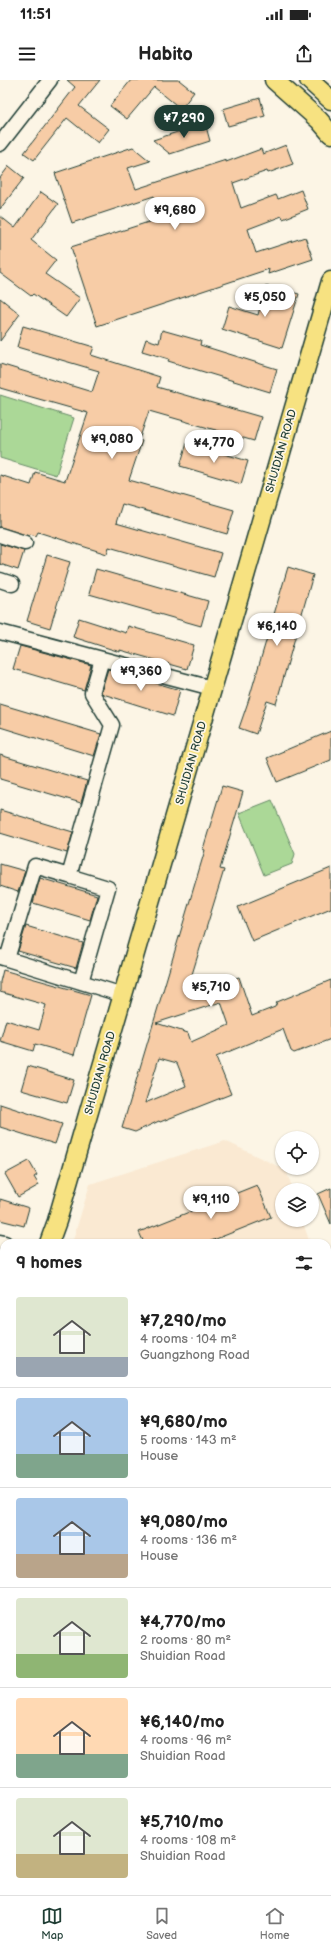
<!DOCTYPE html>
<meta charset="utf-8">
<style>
:root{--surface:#fff;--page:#f6f6f6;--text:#222;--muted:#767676;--line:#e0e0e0;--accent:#1f3d34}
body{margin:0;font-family:"Balsamiq Sans",sans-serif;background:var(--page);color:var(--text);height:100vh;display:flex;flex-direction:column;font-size:15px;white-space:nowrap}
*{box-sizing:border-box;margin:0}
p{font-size:13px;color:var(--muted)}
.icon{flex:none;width:22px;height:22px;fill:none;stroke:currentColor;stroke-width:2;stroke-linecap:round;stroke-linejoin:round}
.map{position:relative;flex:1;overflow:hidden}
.drawer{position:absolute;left:0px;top:1159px;width:331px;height:656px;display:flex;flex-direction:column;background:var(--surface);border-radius:12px 12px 0 0;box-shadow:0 1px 3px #0004}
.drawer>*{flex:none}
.fabs{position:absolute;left:275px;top:1051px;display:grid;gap:8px}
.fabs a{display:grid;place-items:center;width:44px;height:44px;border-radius:50%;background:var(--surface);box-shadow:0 1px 3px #0004;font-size:20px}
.price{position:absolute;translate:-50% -34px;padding:0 9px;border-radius:14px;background:#fff;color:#222;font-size:13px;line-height:26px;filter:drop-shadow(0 1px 2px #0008)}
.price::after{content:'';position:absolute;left:50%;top:24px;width:12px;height:9px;margin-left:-6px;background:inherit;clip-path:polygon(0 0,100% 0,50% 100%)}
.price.selected{background:var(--accent);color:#fff}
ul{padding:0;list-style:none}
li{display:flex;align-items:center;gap:12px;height:100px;padding:0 16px}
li+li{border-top:1px solid var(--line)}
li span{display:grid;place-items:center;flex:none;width:112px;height:80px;border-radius:4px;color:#555}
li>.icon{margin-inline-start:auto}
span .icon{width:48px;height:48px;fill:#fffc;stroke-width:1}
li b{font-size:17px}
h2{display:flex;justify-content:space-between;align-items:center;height:48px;padding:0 16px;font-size:17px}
.status{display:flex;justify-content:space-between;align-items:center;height:28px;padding:0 20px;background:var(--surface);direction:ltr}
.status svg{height:11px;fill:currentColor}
header{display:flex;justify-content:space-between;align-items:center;height:52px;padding:0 16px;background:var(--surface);font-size:18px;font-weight:700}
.tab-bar{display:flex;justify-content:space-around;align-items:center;height:56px;border-top:1px solid var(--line);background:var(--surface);font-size:11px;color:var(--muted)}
.tab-bar a{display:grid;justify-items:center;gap:2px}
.tab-bar .selected{color:var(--accent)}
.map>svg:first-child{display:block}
.built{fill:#fae9d2}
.green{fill:#abd897;stroke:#658a66}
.building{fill:#f7cca6;stroke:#1f3d34;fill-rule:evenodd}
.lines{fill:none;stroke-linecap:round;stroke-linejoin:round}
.minor-casing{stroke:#1f3d34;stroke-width:17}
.major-casing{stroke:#1f3d34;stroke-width:21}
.minor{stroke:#fcf5e5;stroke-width:14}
.major{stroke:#f7e281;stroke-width:18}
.labels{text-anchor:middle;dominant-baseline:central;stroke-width:3.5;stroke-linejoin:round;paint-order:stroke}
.street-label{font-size:11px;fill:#1f3d34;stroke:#fcf5e5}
</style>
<div class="status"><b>11:51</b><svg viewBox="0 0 49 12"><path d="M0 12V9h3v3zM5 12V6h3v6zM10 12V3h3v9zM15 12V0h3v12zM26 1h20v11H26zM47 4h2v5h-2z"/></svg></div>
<header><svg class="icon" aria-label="menu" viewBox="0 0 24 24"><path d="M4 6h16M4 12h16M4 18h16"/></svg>Habito<svg class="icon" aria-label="share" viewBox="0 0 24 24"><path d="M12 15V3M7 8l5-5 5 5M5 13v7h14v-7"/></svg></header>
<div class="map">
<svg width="331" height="1815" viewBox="0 0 331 1815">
<rect width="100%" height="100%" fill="#fcf5e5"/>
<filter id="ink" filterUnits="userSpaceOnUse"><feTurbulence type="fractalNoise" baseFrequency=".025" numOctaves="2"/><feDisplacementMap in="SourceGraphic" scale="8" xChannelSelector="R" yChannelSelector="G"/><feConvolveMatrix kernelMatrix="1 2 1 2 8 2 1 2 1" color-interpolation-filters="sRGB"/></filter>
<g filter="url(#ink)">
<path class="built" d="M 225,1061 L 286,1090 L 293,1110 L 282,1110 L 282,1140 L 302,1140 L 310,1163 L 72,1163 L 90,1104 Z
M 327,1215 L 331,1227 L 331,1370 L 327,1369 Z"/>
<path class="green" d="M 0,315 L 74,338 L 56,395 L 0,378 Z
M 272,720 L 295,774 L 292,784 L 264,795 L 239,733 Z"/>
<path class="building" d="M 67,0 L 100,0 L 79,26 L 109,49 L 98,63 L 67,38 L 34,80 L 24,73 L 75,7 Z
M 131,0 L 179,0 L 194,12 L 181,29 L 154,7 L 127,39 L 110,26 Z
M 260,18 L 265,36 L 228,46 L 223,29 Z
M 205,43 L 210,61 L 170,74 L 153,60 Z
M 286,65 L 293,84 L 268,93 L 267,91 L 233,103 L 241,128 L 276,115 L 278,119 L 301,110 L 308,129 L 283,139 L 282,136 L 248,149 L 256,173 L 305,157 L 313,179 L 268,194 L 269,189 L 97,246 L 71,167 L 161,138 L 154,116 L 72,143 L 55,93 L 133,67 L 150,81 L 128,88 L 136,109 L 226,80 L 226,82 L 261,69 L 263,74 Z
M 9,86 L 24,98 L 0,129 L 0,98 Z
M 41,112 L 58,124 L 31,160 L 56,180 L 45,194 L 80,218 L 66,237 L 33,214 L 31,216 L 0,193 L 0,136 L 15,148 Z
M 265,206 L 299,214 L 282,268 L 222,249 L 229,226 L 258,235 Z
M 0,218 L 20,234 L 0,261 Z
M 23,246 L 94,267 L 91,275 L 160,297 L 157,307 L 261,337 L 254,361 L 149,331 L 139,360 L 142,361 L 129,400 L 234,430 L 227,454 L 122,424 L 116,443 L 221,473 L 214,497 L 109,467 L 107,474 L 38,452 L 36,456 L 30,454 L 29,456 L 0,447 L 0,395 L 31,405 L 35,392 L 65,401 L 88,333 L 0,308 L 0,284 L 92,312 L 99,291 L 17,267 Z
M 162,250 L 201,261 L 200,265 L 277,289 L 270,312 L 168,281 L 169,279 L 142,271 L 146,259 L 159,263 Z
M 187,363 L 248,381 L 241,404 L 180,386 Z
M 0,464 L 24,471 L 18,490 L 0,484 Z
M 47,475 L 70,482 L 50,548 L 27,541 Z
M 288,487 L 313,495 L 276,624 L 267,621 L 256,654 L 239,648 L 248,622 Z
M 96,489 L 208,521 L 201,546 L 89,514 Z
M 79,538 L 126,553 L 128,546 L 194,565 L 187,589 L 120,570 L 120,572 L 73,557 Z
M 20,566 L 91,585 L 84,610 L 13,589 Z
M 108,589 L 180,610 L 173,636 L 103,614 L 101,612 Z
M 0,624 L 101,654 L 94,676 L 0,647 Z
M 331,651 L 331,680 L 277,702 L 267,678 Z
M 0,675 L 87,701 L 81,723 L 0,699 Z
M 222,706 L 243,712 L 220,789 L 224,790 L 186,914 L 239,897 L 252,936 L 275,927 L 277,922 L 331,900 L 331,959 L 294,973 L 291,971 L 283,949 L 216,977 L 231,1014 L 160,1042 L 159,1041 L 135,1052 L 122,1048 L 205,770 L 203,769 ZM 221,922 L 229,945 L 191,962 L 188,953 L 156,943 ZM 159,978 L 177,983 L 186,1006 L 145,1023 Z
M 0,730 L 73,752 L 67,773 L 0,753 Z
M 0,784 L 25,791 L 18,812 L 0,806 Z
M 331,788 L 331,828 L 252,861 L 238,827 Z
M 40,798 L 97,815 L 90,840 L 33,823 Z
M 26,846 L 83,863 L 76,888 L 18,871 Z
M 3,890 L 91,915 L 74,975 L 35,964 L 33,971 L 0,961 L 6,940 L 39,950 L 46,925 L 0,912 L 0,902 Z
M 28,986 L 74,1000 L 67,1023 L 21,1010 Z
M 0,1024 L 62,1044 L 55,1064 L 0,1047 Z
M 29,1081 L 37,1095 L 34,1097 L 39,1105 L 18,1117 L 5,1094 Z
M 257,1105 L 271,1137 L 206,1163 L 144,1163 L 139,1152 Z
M 331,1108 L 331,1144 L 318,1114 Z
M 0,1119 L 29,1128 L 24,1146 L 0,1140 Z"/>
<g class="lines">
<g class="minor-casing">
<path id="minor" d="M 0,64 L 50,0
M 0,455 L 25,463
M 0,500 L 12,504
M 0,552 L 212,608
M 69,796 L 108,808 L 81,902
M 0,877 L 7,879 L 35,786 L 69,796 L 112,645 L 92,613 L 102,579
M 7,879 L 123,915
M 0,1162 L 5,1163
M 0,1324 L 4,1325
M 327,1383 L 331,1384"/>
</g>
<g class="major-casing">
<path id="major" d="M 274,0 L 319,40 L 331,54
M 309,0 L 331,20
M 49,1163 L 57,1141 L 331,201
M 0,1314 L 4,1302"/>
</g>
<use href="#minor" class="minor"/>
<use href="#major" class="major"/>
</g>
</g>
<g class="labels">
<g class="street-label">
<text transform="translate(281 371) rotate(-74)">SHUIDIAN ROAD</text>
<text transform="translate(191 683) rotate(-74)">SHUIDIAN ROAD</text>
<text transform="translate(100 993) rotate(-74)">SHUIDIAN ROAD</text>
</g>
</g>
</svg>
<div class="fabs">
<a><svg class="icon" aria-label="locate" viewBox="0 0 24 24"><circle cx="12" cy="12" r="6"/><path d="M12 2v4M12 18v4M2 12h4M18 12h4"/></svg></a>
<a><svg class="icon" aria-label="layers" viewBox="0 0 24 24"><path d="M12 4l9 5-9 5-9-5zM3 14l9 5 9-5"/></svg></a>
</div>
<b class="price selected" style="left:184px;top:59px">¥7,290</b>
<b class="price" style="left:175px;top:151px">¥9,680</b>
<b class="price" style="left:265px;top:238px">¥5,050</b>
<b class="price" style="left:112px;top:380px">¥9,080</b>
<b class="price" style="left:214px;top:384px">¥4,770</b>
<b class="price" style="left:277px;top:567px">¥6,140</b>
<b class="price" style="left:141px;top:612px">¥9,360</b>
<b class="price" style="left:211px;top:928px">¥5,710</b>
<b class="price" style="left:211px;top:1140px">¥9,110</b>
<section class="drawer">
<h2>9 homes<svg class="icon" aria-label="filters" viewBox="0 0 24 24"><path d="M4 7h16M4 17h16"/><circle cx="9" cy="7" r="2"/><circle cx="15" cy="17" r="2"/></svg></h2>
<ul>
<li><span style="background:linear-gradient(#dfe7d0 75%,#9aa5b1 0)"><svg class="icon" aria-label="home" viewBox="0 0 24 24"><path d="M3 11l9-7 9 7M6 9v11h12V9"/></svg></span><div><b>¥7,290/mo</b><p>4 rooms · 104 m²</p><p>Guangzhong Road</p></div></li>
<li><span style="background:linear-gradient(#a9c7e8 70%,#7fa58c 0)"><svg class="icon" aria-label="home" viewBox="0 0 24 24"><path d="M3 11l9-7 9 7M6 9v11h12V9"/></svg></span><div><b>¥9,680/mo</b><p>5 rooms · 143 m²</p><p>House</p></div></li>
<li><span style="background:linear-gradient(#a9c7e8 70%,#b9a48a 0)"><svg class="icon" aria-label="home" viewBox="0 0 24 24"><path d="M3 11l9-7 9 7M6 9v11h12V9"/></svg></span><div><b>¥9,080/mo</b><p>4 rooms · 136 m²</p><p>House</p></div></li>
<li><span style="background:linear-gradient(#dfe7d0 70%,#8fb573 0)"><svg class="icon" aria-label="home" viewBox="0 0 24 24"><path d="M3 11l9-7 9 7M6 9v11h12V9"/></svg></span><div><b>¥4,770/mo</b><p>2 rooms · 80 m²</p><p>Shuidian Road</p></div></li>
<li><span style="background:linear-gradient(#ffd9b3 70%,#7fa58c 0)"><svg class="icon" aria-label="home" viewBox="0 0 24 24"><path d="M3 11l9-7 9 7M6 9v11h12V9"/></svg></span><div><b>¥6,140/mo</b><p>4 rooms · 96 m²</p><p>Shuidian Road</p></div></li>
<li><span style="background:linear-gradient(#dfe7d0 70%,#c2b280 0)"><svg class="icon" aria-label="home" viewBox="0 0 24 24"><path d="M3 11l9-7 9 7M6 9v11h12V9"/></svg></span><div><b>¥5,710/mo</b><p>4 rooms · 108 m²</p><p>Shuidian Road</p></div></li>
</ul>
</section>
</div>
<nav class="tab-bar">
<a class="selected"><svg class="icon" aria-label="map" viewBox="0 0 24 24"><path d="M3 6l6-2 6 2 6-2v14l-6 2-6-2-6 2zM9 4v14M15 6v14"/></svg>Map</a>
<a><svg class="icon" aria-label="saved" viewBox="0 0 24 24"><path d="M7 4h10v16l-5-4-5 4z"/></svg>Saved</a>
<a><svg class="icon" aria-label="home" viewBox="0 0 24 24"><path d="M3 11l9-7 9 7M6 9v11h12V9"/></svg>Home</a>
</nav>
